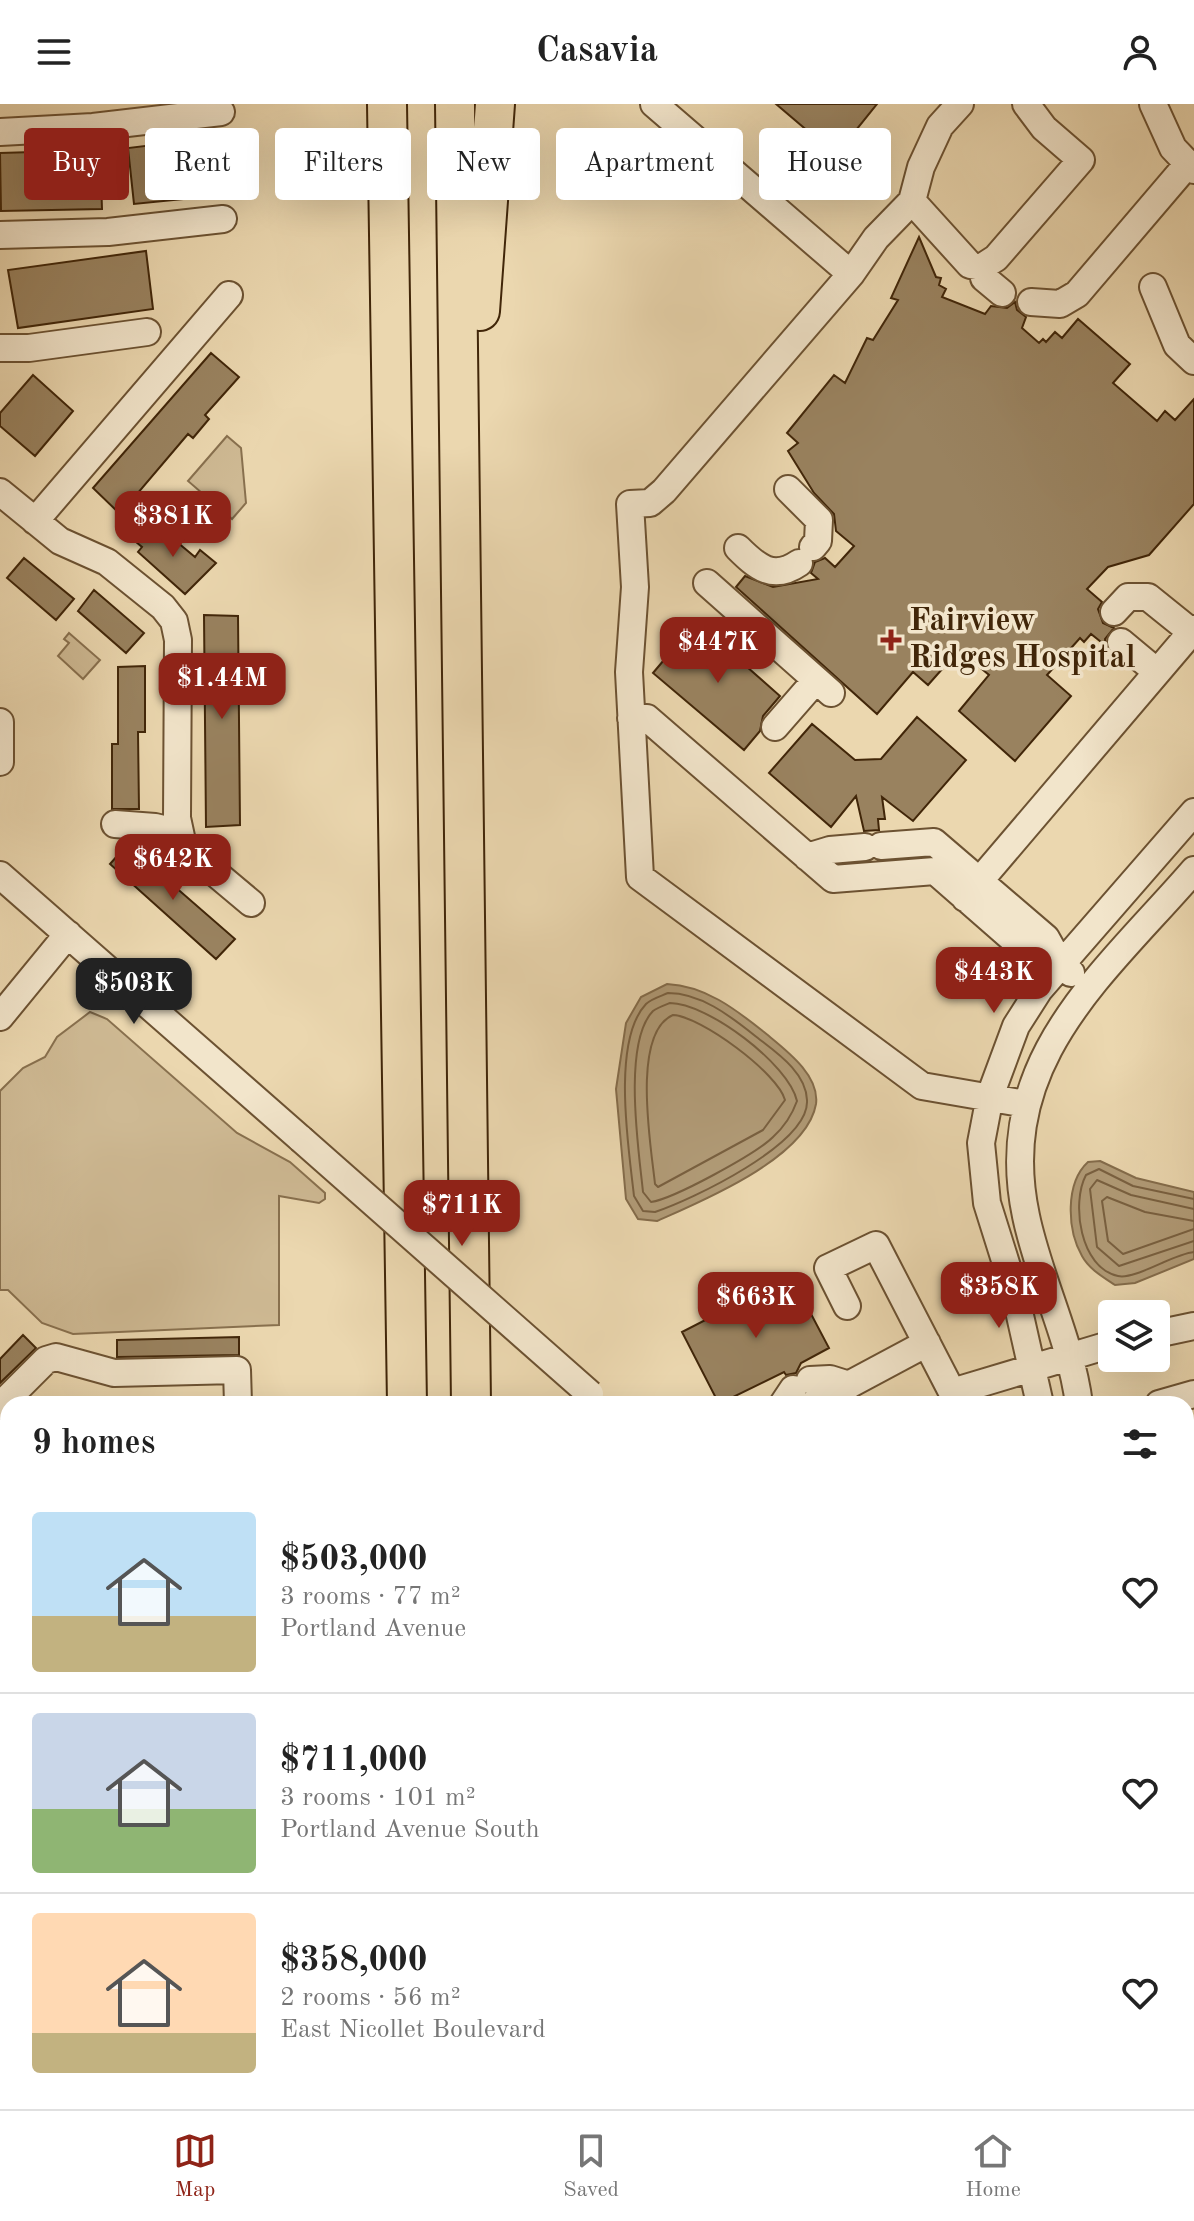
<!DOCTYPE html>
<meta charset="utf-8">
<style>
:root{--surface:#fff;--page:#f6f6f6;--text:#222;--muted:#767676;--line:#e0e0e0;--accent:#8f2418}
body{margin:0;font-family:"Old Standard TT",serif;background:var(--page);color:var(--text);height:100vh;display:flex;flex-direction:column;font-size:30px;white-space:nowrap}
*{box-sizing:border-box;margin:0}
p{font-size:26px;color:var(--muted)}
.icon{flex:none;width:44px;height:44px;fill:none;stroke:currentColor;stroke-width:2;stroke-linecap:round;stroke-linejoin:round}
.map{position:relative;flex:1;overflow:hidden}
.drawer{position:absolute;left:0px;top:1292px;width:1194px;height:714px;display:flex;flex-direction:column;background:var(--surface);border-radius:24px 24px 0 0;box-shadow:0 8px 32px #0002}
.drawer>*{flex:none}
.guide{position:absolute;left:24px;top:24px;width:1146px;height:72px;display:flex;gap:16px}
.tools{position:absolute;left:1098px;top:1196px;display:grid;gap:16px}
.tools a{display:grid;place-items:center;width:72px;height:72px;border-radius:8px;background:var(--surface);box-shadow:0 8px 32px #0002;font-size:40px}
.price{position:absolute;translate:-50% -68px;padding:0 18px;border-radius:16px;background:var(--accent);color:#fff;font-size:26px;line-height:52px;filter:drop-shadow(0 2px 4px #0008)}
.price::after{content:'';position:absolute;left:50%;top:48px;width:24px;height:18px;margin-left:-12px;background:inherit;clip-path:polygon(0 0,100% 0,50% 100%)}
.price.active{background:#222;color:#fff}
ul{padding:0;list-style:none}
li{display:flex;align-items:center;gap:24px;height:200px;padding:0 32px}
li+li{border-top:2px solid var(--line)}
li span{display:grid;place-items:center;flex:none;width:224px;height:160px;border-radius:8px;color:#555}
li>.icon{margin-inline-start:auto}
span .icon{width:96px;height:96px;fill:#fffc;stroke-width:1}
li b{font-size:34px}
h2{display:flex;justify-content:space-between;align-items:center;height:96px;padding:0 32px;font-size:34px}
.chip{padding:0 28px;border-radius:8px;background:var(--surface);box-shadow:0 8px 32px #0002;font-size:28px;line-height:72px}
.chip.active{background:var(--accent);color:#fff}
header{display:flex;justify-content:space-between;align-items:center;height:104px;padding:0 32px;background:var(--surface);font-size:36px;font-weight:600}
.tabs{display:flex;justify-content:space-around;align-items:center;height:112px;border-top:2px solid var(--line);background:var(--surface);font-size:22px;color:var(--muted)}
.tabs a{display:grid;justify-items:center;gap:4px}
.tabs .active{color:var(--accent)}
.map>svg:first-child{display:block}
.green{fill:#ceb993;stroke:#88704e;stroke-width:2}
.water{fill:#b19b77;stroke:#846c4b;stroke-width:2}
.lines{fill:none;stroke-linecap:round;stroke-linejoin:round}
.shore{stroke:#796040;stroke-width:2}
.building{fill:#99825f;stroke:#412609;stroke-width:2}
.minor-casing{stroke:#6c5232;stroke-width:30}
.highway-casing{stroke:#412609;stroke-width:42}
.minor{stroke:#f2e5cb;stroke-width:26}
.highway{stroke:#ebd7af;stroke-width:38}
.minor-bridge-casing{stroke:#6c5232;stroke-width:30;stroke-linecap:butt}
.minor-bridge{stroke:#f2e5cb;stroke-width:26}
.poi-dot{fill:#8f2418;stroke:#f2e5cb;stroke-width:3}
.labels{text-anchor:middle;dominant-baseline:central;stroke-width:7;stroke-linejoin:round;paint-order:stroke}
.poi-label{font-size:32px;font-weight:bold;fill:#412609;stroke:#f2e5cb;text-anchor:start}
</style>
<header><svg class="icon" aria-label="menu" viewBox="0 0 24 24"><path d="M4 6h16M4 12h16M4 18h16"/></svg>Casavia<svg class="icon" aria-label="person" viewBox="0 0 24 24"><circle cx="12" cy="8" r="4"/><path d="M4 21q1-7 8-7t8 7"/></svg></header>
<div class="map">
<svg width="1194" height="2005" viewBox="0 0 1194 2005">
<rect width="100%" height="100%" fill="#ebd7af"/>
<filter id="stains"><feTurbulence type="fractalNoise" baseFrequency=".0025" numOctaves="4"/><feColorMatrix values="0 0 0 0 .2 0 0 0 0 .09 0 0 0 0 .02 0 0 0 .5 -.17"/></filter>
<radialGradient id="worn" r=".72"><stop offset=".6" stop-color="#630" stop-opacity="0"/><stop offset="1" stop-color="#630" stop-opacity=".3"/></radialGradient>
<path class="green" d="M 227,332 L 241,344 L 246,399 L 232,415 L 188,377 Z
M 69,529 L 100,556 L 83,575 L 58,552 L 69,539 L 64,535 Z
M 90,908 L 107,915 L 237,1029 L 290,1058 L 325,1089 L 325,1095 L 319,1099 L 279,1092 L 279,1221 L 73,1230 L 42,1219 L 8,1186 L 0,1186 L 0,987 L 23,964 L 45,953 L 57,933 Z"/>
<path class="water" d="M 667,880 C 705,882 734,904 764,928 C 783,944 820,970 816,1000 C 807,1054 702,1097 657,1117 L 638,1115 L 626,1095 L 616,985 L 626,919 L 641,893 Z
M 1100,1057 L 1136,1074 L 1194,1088 L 1194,1155 L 1135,1179 L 1115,1181 C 1103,1173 1089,1165 1082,1152 C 1067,1126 1065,1079 1088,1058 Z
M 243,1998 L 355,1998 L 355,2005 L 234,2005 Z"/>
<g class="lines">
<path class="shore" d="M 668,889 C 700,889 729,911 754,931 C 774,947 806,967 807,996 C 810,1040 691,1096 655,1108 L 643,1107 L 634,1092 C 629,1046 611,937 646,900 C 651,895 661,892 668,889 Z
M 670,899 C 707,899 789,960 797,997 C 792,1011 784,1023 773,1033 C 756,1050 673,1095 651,1098 L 643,1088 C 639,1048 622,939 653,907 C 657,904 665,901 670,899 Z
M 673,911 C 700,912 778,969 785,996 L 763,1026 L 658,1083 L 655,1080 C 651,1042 631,929 673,911 Z
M 1194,1095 L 1133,1082 L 1099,1065 L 1086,1071 C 1071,1099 1080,1164 1118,1172 C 1135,1176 1173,1150 1194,1148
M 1194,1105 L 1131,1091 L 1097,1076 L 1090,1085 L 1097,1143 L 1119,1162 L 1194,1137
M 1194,1117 L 1145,1108 L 1107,1093 L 1102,1097 L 1108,1137 L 1123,1150 L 1194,1125"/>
</g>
<path class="building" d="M 776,0 L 877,0 L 836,51 Z
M 227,32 L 233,90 L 134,100 L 128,44 Z
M 100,46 L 102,105 L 1,107 L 0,49 Z
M 919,133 L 936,173 L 941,174 L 939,181 L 946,185 L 942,193 L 985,210 L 991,202 L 1007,204 L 1015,198 L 1017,206 L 1026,213 L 1022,224 L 1039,239 L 1043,235 L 1046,238 L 1055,228 L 1062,234 L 1078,215 L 1130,260 L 1113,279 L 1157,317 L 1165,307 L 1175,316 L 1194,295 L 1194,400 L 1149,451 L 1108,463 L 1087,485 L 1102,498 L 1098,505 L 1103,519 L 1114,524 L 1105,535 L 1106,542 L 1091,530 L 1084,538 L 1080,534 L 1047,571 L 1071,592 L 1015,657 L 959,607 L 989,571 L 959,546 L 928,581 L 913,568 L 877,610 L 736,483 L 745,472 L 773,483 L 818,475 L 811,469 L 815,458 L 825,454 L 835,463 L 854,442 L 836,427 L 834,410 L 814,389 L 788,347 L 798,339 L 787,329 L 834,271 L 845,279 L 867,234 L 873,236 L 898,196 L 891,194 Z
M 146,147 L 153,205 L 18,224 L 8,166 Z
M 211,249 L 239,273 L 205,311 L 209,315 L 193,334 L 188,330 L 120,410 L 93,384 Z
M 33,271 L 73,307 L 35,352 L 0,322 L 0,309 Z
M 153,418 L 195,453 L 200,446 L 216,459 L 185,490 L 138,448 L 142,443 L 136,438 Z
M 24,454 L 74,495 L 56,516 L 7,474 Z
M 94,486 L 144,529 L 126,549 L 78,507 Z
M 204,511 L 238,512 L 240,721 L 206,723 Z
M 696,518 L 780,592 L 763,612 L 760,627 L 744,646 L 653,569 Z
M 145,562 L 145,628 L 138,628 L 139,705 L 112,705 L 112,640 L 118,640 L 118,563 Z
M 917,613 L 966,656 L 913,717 L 882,693 L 885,715 L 878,715 L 879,726 L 864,727 L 856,692 L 831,723 L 769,669 L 812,620 L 855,656 L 881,655 Z
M 127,741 L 235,835 L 216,855 L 110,760 Z
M 791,1172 L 829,1244 L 801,1259 L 796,1269 L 786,1271 L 784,1268 L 719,1300 L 682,1228 Z
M 23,1231 L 36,1244 L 0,1279 L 0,1255 Z
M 239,1233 L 239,1251 L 117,1253 L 117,1236 Z"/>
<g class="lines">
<g class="minor-casing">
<path id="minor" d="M 654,0 L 851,170
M 960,0 L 940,22 L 921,63 L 912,97 L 876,134 L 851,170 L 664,387 L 650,399 L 630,400 L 635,483 L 629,568 L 640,773 L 922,982 L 1026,1000
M 1153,0 L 1173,44 L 1194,66
M 0,28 L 93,23 L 221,8
M 912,97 L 970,161 L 982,163 L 996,154 L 1081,56 L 1044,24 L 1026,0
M 0,131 L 108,128 L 223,115
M 982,163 L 984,174 L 1002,189
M 1153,183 L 1177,241 L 1194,257
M 1031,198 L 1060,200 L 1077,190 L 1187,61
M 0,244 L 29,244 L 147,228
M 788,385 L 819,416 L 818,437 L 813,443
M 0,388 L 60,437 L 107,458 L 163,503 L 174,517 L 178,536 L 177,714 L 183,742 L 251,799
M 35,417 L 229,191
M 738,444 C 757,463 773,477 799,459
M 707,479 L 831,589
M 1114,508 L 1128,493 L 1148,493 L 1194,530
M 1121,538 L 1157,568
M 631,614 L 647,614 L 833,775 L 935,767 L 1030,850 L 1061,861 L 1071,869
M 0,618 L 0,658
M 775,623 L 816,576
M 115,720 L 155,723 L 180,729
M 881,742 L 934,738 L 1046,834 L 1061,861
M 807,753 L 830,746 L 865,743
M 0,771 L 301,1035
M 965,794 L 1194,525
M 0,913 L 68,830
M 847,1202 L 828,1164 L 876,1141 L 952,1288 L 1112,1240
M 1156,1230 L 1194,1222
M 810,1276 L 830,1275 L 849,1281
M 783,1300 L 793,1285
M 813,1300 L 927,1239
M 1040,1300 L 1014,1185 L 987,1099 L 981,1039 L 990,992 L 1016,922 L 1039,886 L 1194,708
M 1079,1300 C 1071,1236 1039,1175 1026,1112 C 993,957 1103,871 1194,766
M 1159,1300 L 1194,1290
M 0,1302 L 46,1256 L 56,1253 L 114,1269 L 237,1266 L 238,1300
M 1186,1453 L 1194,1446
M 0,1762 L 8,1770
M 1186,1815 L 1194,1821
M 722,1998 L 722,2005
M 876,1998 L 890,2005
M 0,2001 L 4,2005
M 132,2005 L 138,1998
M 769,2005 L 769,1998
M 851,2005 L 854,1998"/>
</g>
<g class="highway-casing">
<path id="highway" d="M 387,0 L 407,1300
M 455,0 L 471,1300
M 480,207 L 495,0
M 416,1998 L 417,2005
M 482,1998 L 482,2005"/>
</g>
<use href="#minor" class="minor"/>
<use href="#highway" class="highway"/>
<g class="minor-bridge-casing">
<path id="minor-bridge" d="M 301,1035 L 590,1290"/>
</g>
<use href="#minor-bridge" class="minor-bridge"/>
</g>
<path class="poi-dot" d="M887 524h8v8h8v8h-8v8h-8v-8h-8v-8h8z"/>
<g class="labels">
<g class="poi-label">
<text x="909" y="518">Fairview<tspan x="909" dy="37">Ridges Hospital</tspan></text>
</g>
</g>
<rect width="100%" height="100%" filter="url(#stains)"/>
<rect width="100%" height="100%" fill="url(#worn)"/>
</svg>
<div class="tools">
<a><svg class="icon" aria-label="layers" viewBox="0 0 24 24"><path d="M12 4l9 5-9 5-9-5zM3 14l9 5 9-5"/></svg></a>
</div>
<b class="price" style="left:173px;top:455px">$381K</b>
<b class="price" style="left:718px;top:581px">$447K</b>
<b class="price" style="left:222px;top:617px">$1.44M</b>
<b class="price" style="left:173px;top:798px">$642K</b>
<b class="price" style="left:994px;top:911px">$443K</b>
<b class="price active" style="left:134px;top:922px">$503K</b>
<b class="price" style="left:462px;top:1144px">$711K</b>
<b class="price" style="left:999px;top:1226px">$358K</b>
<b class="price" style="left:756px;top:1236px">$663K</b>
<div class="guide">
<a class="chip active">Buy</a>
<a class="chip">Rent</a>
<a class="chip">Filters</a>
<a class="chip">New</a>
<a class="chip">Apartment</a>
<a class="chip">House</a>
</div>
<section class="drawer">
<h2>9 homes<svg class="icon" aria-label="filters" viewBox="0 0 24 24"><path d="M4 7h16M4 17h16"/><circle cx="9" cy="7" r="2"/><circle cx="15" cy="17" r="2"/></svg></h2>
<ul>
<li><span style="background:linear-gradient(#bfe0f5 65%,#c2b280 0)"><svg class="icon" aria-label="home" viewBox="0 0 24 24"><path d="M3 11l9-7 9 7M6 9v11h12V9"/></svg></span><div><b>$503,000</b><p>3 rooms · 77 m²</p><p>Portland Avenue</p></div><svg class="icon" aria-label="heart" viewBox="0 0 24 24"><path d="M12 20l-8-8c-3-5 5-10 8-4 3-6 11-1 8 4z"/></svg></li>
<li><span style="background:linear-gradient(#c9d6e8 60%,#8fb573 0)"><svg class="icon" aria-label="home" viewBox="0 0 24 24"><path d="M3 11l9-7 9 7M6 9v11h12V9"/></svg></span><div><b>$711,000</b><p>3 rooms · 101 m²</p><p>Portland Avenue South</p></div><svg class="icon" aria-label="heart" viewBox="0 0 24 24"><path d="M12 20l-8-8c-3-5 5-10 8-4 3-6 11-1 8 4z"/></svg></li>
<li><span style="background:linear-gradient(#ffd9b3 75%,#c2b280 0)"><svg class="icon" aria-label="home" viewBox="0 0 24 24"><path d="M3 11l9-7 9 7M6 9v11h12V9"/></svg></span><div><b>$358,000</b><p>2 rooms · 56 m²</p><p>East Nicollet Boulevard</p></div><svg class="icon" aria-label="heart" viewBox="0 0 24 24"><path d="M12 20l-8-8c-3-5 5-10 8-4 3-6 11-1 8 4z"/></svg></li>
</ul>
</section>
</div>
<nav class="tabs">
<a class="active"><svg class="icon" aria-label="map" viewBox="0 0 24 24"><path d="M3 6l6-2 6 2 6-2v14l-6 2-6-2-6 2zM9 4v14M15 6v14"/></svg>Map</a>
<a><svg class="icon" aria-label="saved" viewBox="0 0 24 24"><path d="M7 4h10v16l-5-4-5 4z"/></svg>Saved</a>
<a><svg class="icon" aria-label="home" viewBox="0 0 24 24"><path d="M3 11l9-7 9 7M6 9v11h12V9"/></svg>Home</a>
</nav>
